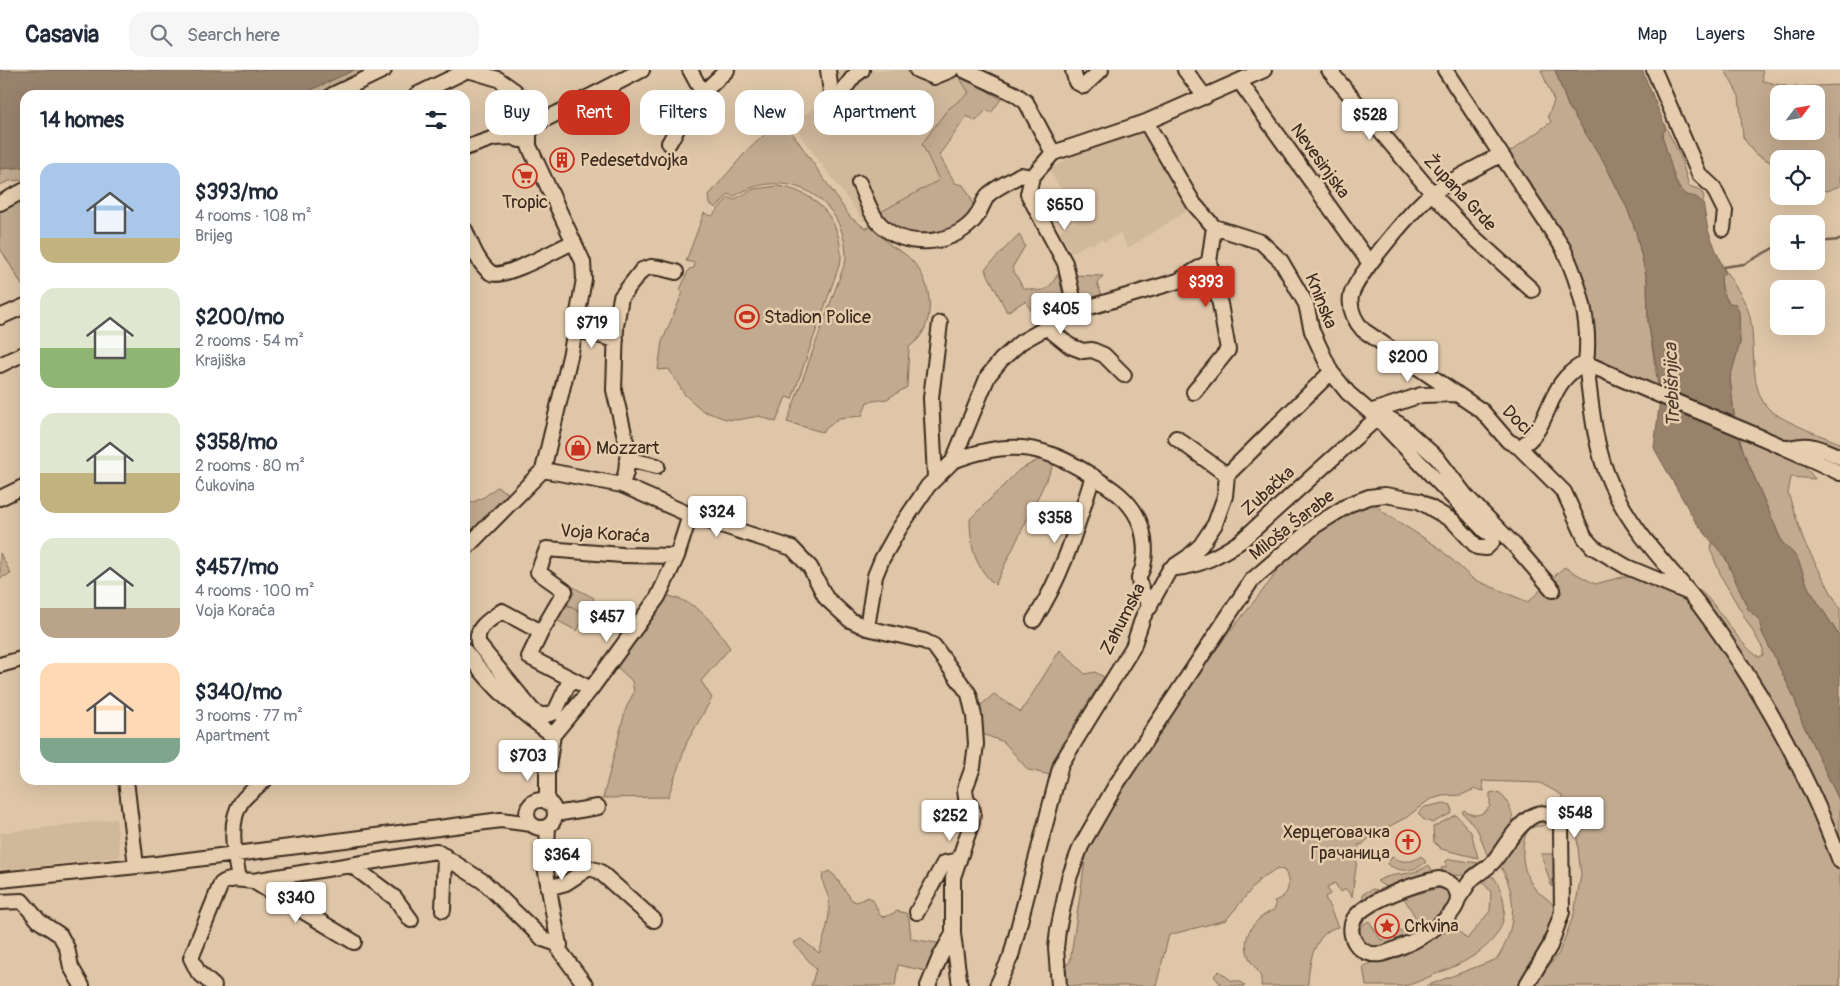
<!DOCTYPE html>
<meta charset="utf-8">
<style>
:root{--surface:#fff;--page:#f6f6f7;--text:#1f2937;--muted:#747a83;--line:#e0e1e3;--accent:#c8321e}
body{margin:0;font-family:Pangolin,sans-serif;background:var(--page);color:var(--text);height:100vh;display:flex;flex-direction:column;font-size:19px;white-space:nowrap}
*{box-sizing:border-box;margin:0}
p{font-size:16px;color:var(--muted)}
.icon{flex:none;width:28px;height:28px;fill:none;stroke:currentColor;stroke-width:2;stroke-linecap:round;stroke-linejoin:round}
.map{position:relative;flex:1;overflow:hidden}
.panel{position:absolute;left:20px;top:20px;width:450px;height:695px;display:flex;flex-direction:column;background:var(--surface);border-radius:15px;box-shadow:0 5px 20px #0002}
.panel>*{flex:none}
.hud{position:absolute;left:485px;top:20px;width:475px;height:45px;display:flex;gap:10px}
.needle{width:32px;rotate:59deg}
.fabs{position:absolute;left:1770px;top:15px;display:grid;gap:10px}
.fabs a{display:grid;place-items:center;width:55px;height:55px;border-radius:10px;background:var(--surface);box-shadow:0 5px 20px #0002;font-size:25px}
.price{position:absolute;translate:-50% -42px;padding:0 11px;border-radius:5px;background:#fff;color:#222;font-size:16px;line-height:32px;filter:drop-shadow(0 1px 2px #0008)}
.price::after{content:'';position:absolute;left:50%;top:30px;width:15px;height:11px;margin-left:-8px;background:inherit;clip-path:polygon(0 0,100% 0,50% 100%)}
.price.on{background:var(--accent);color:#fff}
ul{padding:0;list-style:none}
li{display:flex;align-items:center;gap:15px;height:125px;padding:0 20px}
li span{display:grid;place-items:center;flex:none;width:140px;height:100px;border-radius:15px;color:#555}
li>.icon{margin-inline-start:auto}
span .icon{width:60px;height:60px;fill:#fffc;stroke-width:1}
li b{font-size:21px}
h2{display:flex;justify-content:space-between;align-items:center;height:60px;padding:0 20px;font-size:21px}
.chip{padding:0 18px;border-radius:15px;background:var(--surface);box-shadow:0 5px 20px #0002;font-size:18px;line-height:45px}
.chip.on{background:var(--accent);color:#fff}
header{display:flex;align-items:center;gap:30px;box-sizing:border-box;height:70px;padding:0 25px;background:var(--surface);border-bottom:1px solid var(--line)}
header strong{font-size:24px}
nav{display:flex;gap:28px;margin-inline-start:auto;font-size:18px}
.search{width:350px;height:45px;background:var(--page);display:flex;align-items:center;gap:12px;box-sizing:border-box;padding:0 18px;border-radius:15px;color:var(--muted);font-size:19px}
.map>svg:first-child{display:block}
.built{fill:#d0b89b}
.green{fill:#c1aa8f;stroke:#7e6a56;fill-rule:evenodd}
.water{fill:#98826c;stroke:#735f4d}
.lines{fill:none;stroke-linecap:round;stroke-linejoin:round}
.stream{stroke:#735f4d;stroke-width:2.5}
.minor-casing{stroke:#3b2a1e;stroke-width:18}
.minor{stroke:#e6cdae;stroke-width:14}
.labels{text-anchor:middle;dominant-baseline:central;stroke-width:5;stroke-linejoin:round;paint-order:stroke}
.poi-label{font-size:18px;fill:#3b2a1e;stroke:#e6cdae;text-anchor:start}
.street-label{font-size:18px;fill:#3b2a1e;stroke:#e6cdae}
.water-label{font-size:19px;font-style:italic;fill:#4e3c2e;stroke:#e6cdae}
</style>
<header>
<strong>Casavia</strong>
<div class="search"><svg class="icon" aria-label="search" viewBox="0 0 24 24"><circle cx="10" cy="10" r="6"/><path d="M15 15l6 6"/></svg>Search here</div>
<nav><a>Map</a><a>Layers</a><a>Share</a></nav>
</header>
<div class="map">
<svg width="1840" height="916" viewBox="0 0 1840 916">
<rect width="100%" height="100%" fill="#dfc6a8"/>
<filter id="ink" filterUnits="userSpaceOnUse"><feTurbulence type="fractalNoise" baseFrequency=".02" numOctaves="2"/><feDisplacementMap in="SourceGraphic" scale="10" xChannelSelector="R" yChannelSelector="G"/><feConvolveMatrix kernelMatrix="1 2 1 2 8 2 1 2 1" color-interpolation-filters="sRGB"/></filter>
<g filter="url(#ink)">
<path class="built" d="M 825,0 L 952,0 L 957,3 L 969,23 L 947,40 L 922,74 L 939,110 L 864,151 L 802,68 L 794,52 L 828,29 Z
M 1146,59 L 1193,137 L 1128,178 L 1120,163 L 1104,172 L 1102,169 L 1091,175 L 1089,173 L 1072,183 L 1059,162 L 1080,148 L 1049,100 L 1073,86 Z
M 116,749 L 120,787 L 0,800 L 0,763 Z"/>
<path class="green" d="M 354,0 L 369,0 L 316,25 L 300,25 Z
M 1541,0 L 1555,0 L 1568,36 L 1604,92 L 1627,138 L 1636,162 L 1647,210 L 1648,251 L 1659,322 L 1592,288 L 1581,208 L 1506,85 L 1551,52 L 1548,46 L 1554,31 Z
M 1725,0 L 1762,0 L 1763,11 L 1790,17 L 1840,15 L 1840,116 L 1826,121 L 1816,118 L 1816,89 L 1779,89 L 1779,109 L 1770,92 L 1754,83 L 1743,67 L 1739,26 ZM 1779,24 L 1816,24 L 1816,61 L 1779,61 Z
M 957,3 L 1001,29 L 991,43 L 986,40 L 976,51 L 967,46 L 939,85 L 955,113 L 963,115 C 970,125 975,133 973,146 L 950,164 L 905,166 L 877,144 L 939,110 L 922,74 L 947,40 L 969,23 Z
M516 33a12 12 0 1 1 24 0a12 12 0 1 1-24 0Z
M 782,48 L 850,147 L 865,158 L 873,157 C 878,162 883,169 889,174 C 897,180 906,183 913,192 C 934,214 937,259 909,277 L 907,317 L 887,329 L 867,332 L 862,346 L 839,348 L 822,362 L 787,352 L 846,190 C 847,128 786,93 733,127 L 729,124 L 716,138 L 710,134 L 709,125 L 744,84 Z
M 1666,58 L 1680,85 L 1689,116 L 1701,120 L 1704,127 L 1703,133 C 1697,128 1691,128 1685,124 C 1674,117 1665,78 1662,64 Z
M 25,97 L 25,110 L 9,111 L 0,115 L 0,99 Z
M 778,116 C 817,122 842,150 841,190 L 792,329 L 786,327 L 776,352 L 759,346 L 737,350 L 726,349 L 703,341 L 685,325 L 669,299 L 658,300 L 662,272 L 683,222 L 680,220 L 689,199 L 694,198 L 695,193 L 686,191 L 704,143 L 712,146 L 729,127 L 733,130 L 754,119 Z
M 25,128 L 25,220 L 0,178 L 0,141 Z
M 1019,164 L 1025,176 L 1012,198 L 1023,218 C 1045,222 1046,223 1058,204 L 1065,234 L 1038,251 L 1025,231 L 1007,242 L 985,199 Z
M 1723,197 C 1732,212 1746,229 1750,247 C 1756,273 1749,315 1766,336 C 1778,350 1822,366 1840,373 L 1840,387 L 1790,378 L 1815,409 L 1791,407 L 1788,423 L 1804,472 L 1840,539 L 1840,567 L 1808,517 L 1797,487 L 1782,472 L 1744,383 L 1735,353 L 1730,308 L 1740,273 L 1739,242 C 1726,231 1722,224 1721,207 L 1725,203 Z
M 1073,205 L 1103,206 L 1097,213 L 1105,233 L 1085,234 L 1080,228 Z
M 1038,390 L 1055,392 L 995,515 C 973,494 971,478 970,449 L 1019,400 Z
M 497,417 L 513,426 L 465,474 L 465,436 L 484,427 Z
M 1373,432 L 1383,442 L 1438,477 L 1473,509 L 1528,532 L 1564,497 L 1595,514 L 1622,507 L 1671,506 L 1735,591 L 1818,741 L 1840,799 L 1840,916 L 1533,916 L 1559,883 L 1574,844 L 1581,805 L 1576,760 L 1562,725 L 1540,713 L 1482,711 L 1484,721 L 1475,719 L 1461,725 L 1442,726 L 1429,730 L 1407,747 L 1371,766 L 1362,775 L 1359,774 L 1352,827 L 1346,819 L 1340,822 L 1335,813 L 1327,817 L 1330,824 L 1325,827 L 1338,857 C 1314,862 1308,895 1308,916 L 1261,916 C 1263,902 1254,899 1249,888 C 1240,865 1255,848 1274,840 L 1276,835 L 1274,831 C 1290,826 1291,814 1285,801 L 1278,798 L 1260,809 L 1226,850 L 1169,865 L 1156,916 L 1065,916 L 1064,896 L 1070,892 L 1086,784 L 1099,753 L 1117,723 L 1203,596 L 1271,510 L 1287,484 L 1302,470 L 1347,442 Z
M 1713,471 L 1726,489 L 1748,539 L 1759,550 L 1762,562 L 1794,627 L 1802,652 L 1840,732 L 1840,783 L 1823,739 L 1690,520 L 1697,518 C 1722,538 1735,572 1759,587 L 1763,585 L 1763,579 L 1722,508 L 1710,479 Z
M 0,483 L 11,504 L 0,508 Z
M 573,517 L 594,528 L 586,544 L 565,533 Z
M 665,525 C 700,533 710,549 730,578 L 701,611 L 712,628 L 687,672 L 668,727 L 603,728 L 626,638 L 634,622 L 632,611 L 616,596 Z
M 565,534 L 585,545 L 577,561 L 556,550 Z
M 1060,580 L 1085,604 L 1095,602 L 1104,607 L 1062,674 L 1051,705 L 1028,700 L 1004,672 L 977,662 L 981,635 L 994,624 L 1021,642 Z
M 1495,722 C 1507,725 1513,742 1513,753 L 1508,763 L 1499,769 L 1499,775 L 1488,787 L 1478,761 L 1462,742 L 1464,740 C 1473,748 1483,746 1490,736 L 1490,723 Z
M 1444,733 L 1451,735 L 1452,743 L 1432,753 L 1423,749 L 1418,743 L 1425,737 Z
M 1456,745 L 1471,762 L 1478,788 L 1441,779 L 1434,772 L 1433,757 Z
M 1536,750 L 1546,754 C 1541,758 1535,754 1529,760 C 1524,765 1523,774 1523,781 C 1522,795 1527,809 1536,820 C 1543,827 1555,831 1555,842 C 1557,860 1528,902 1517,916 L 1426,916 L 1497,889 C 1517,858 1518,823 1498,792 L 1501,785 Z
M 1541,784 L 1557,784 L 1556,818 L 1551,815 Z
M 1421,786 L 1426,792 C 1414,802 1400,803 1387,794 L 1392,787 C 1402,793 1412,793 1421,786 Z
M 1450,789 L 1478,793 C 1472,809 1456,806 1443,803 L 1441,798 L 1446,797 L 1446,791 Z
M 1429,795 L 1435,806 L 1391,818 L 1384,816 L 1377,811 C 1394,801 1410,808 1429,795 Z
M 829,801 L 834,805 L 852,830 L 857,832 L 868,827 L 872,829 C 882,843 875,854 897,841 L 906,843 L 909,849 L 911,869 L 944,874 L 926,901 L 898,895 L 895,916 L 811,916 L 816,899 L 793,873 L 801,869 L 819,883 C 824,868 831,847 829,831 C 828,822 820,812 823,804 Z
M 1486,806 L 1494,807 C 1526,860 1478,889 1433,905 C 1424,909 1414,914 1404,916 C 1392,916 1378,916 1366,916 L 1363,896 L 1423,874 L 1450,853 L 1467,869 L 1490,841 L 1491,822 L 1481,810 Z
M 1447,815 L 1454,824 L 1439,846 L 1423,860 L 1404,828 Z
M 1372,819 L 1378,820 L 1383,824 L 1363,836 L 1363,824 Z
M 1369,851 L 1381,870 L 1408,858 L 1412,866 C 1405,870 1396,876 1387,878 C 1372,881 1355,873 1361,856 Z
M 1219,901 L 1232,911 L 1239,911 L 1245,916 L 1222,916 L 1214,906 Z"/>
<path class="water" d="M 0,0 L 354,0 L 300,25 L 25,25 L 25,97 L 0,99 Z
M 1555,0 L 1642,0 L 1666,58 L 1662,65 L 1677,116 L 1686,125 L 1696,127 L 1703,133 L 1708,160 L 1725,203 L 1721,207 L 1722,223 L 1729,233 L 1736,234 L 1739,242 L 1740,273 L 1730,308 L 1735,353 L 1744,383 L 1782,472 L 1797,487 L 1808,517 L 1840,567 L 1840,732 L 1802,652 L 1794,627 L 1762,562 L 1759,550 L 1748,539 L 1726,489 L 1695,451 L 1654,378 L 1660,329 L 1657,300 L 1648,251 L 1647,210 L 1636,162 L 1627,138 L 1604,92 L 1568,36 Z"/>
<g class="lines">
<path class="stream" d="M 1816,172 L 1840,170
M 1723,197 L 1744,194 L 1779,175"/>
<g class="minor-casing">
<path id="minor" d="M 690,0 L 702,22
M 828,0 L 831,22 L 841,23 L 854,6 L 862,0
M 917,0 L 934,7 L 951,0
M 964,0 L 1015,24 L 1026,32 L 1053,83
M 1073,0 L 1076,12 L 1084,16 L 1101,0
M 1185,0 L 1205,27
M 1329,0 L 1432,123 L 1469,163 L 1532,220
M 1445,0 L 1563,178 C 1580,215 1591,252 1586,293 C 1591,333 1594,377 1611,414 C 1632,462 1669,496 1700,536 C 1759,615 1806,699 1840,791
M 1654,0 L 1699,104 L 1713,117 L 1725,141 L 1723,159
M 1240,12 L 1369,192
M 332,25 L 384,0
M 416,25 L 468,0 L 498,9 L 515,21 C 510,33 512,44 524,51
M512 61a9 9 0 1 1 18 0a9 9 0 1 1-18 0Z
M 526,53 L 540,52 L 642,0
M 669,73 L 692,33 L 727,0
M 465,78 L 494,68 L 515,67
M 1500,85 C 1478,97 1455,108 1434,122 C 1417,133 1355,207 1351,226 C 1349,239 1354,250 1363,260 L 1482,341 L 1508,371 L 1519,377 L 1564,422 L 1585,468 L 1593,477 L 1627,497 L 1687,522
M 859,113 C 865,125 870,144 880,154 C 904,179 950,176 973,151 C 980,144 982,133 988,125 C 996,117 1011,111 1020,105 L 1032,107
M 0,133 L 25,120
M 465,160 C 471,174 478,194 491,203 C 502,210 560,178 573,172
M 1076,241 L 1065,193 L 1028,124 L 1032,107 L 1053,83 L 1146,52 L 1264,0
M 0,247 L 25,236
M 1045,256 L 1070,276 L 1083,281 L 1092,280 L 1104,285 L 1124,305
M 575,259 L 616,270
M 0,295 L 25,283
M 1194,322 L 1228,280 L 1220,234 L 1209,192 L 1214,157
M 1370,342 L 1421,325 L 1456,324
M 1176,368 L 1227,405
M 1519,377 C 1552,362 1544,311 1586,293 C 1669,332 1757,362 1840,403
M 1790,378 C 1810,372 1822,379 1840,387
M 627,389 L 657,396
M 953,391 C 1014,367 1048,376 1100,411 C 1118,422 1134,435 1141,456 C 1145,469 1146,484 1143,497 C 1142,501 1139,505 1139,508 C 1138,516 1147,529 1150,537
M 543,400 L 622,415 L 690,445 L 792,478 L 810,497 L 826,528 L 850,550 L 867,558 L 924,571 L 934,576 L 969,624 L 974,646 L 976,674 L 973,697 L 965,719 L 966,728 L 973,741 L 972,752 L 953,807 L 953,864 L 960,916
M 935,407 L 931,328 L 940,253
M 622,415 L 626,402 L 628,380 L 614,320 L 616,256 L 621,227 L 642,200 L 651,197 L 660,198 L 676,202
M 0,428 L 25,416
M 465,479 L 543,400 L 571,282 L 584,209 L 583,192 L 529,76 L 529,66
M 1176,498 C 1201,496 1221,484 1241,471 L 1377,348 L 1385,346 L 1399,354 L 1437,388 L 1466,426 L 1515,476 L 1553,520
M 1034,550 C 1063,506 1077,456 1093,406
M 867,558 L 875,506 L 882,489 L 899,459 L 928,416 L 953,391 L 988,306 L 1001,290 L 1021,272 L 1076,241 L 1178,211 L 1209,192
M 541,562 L 565,521 L 538,502 L 547,479 L 622,485 L 677,486
M 465,581 C 494,618 514,638 553,665
M 0,595 L 25,588
M 570,610 L 555,642 L 543,646 L 533,641 L 479,575 C 473,558 490,550 502,541 L 541,562 L 529,587 L 591,619
M 126,710 L 136,796
M527 744a14 14 0 1 1 28 0a14 14 0 1 1-28 0Z
M 547,732 L 547,703 L 553,665 L 591,619 L 658,527 L 677,486 L 690,445
M 555,744 L 598,737
M 548,756 L 546,802 L 560,881 L 586,916
M 351,795 L 395,828 L 411,850
M 239,809 C 235,787 227,752 242,731 C 247,724 258,716 265,710
M 1439,809 C 1447,811 1454,814 1457,822 C 1465,843 1421,868 1405,875 C 1397,878 1388,883 1380,884 C 1360,887 1345,866 1354,849 C 1365,831 1419,812 1439,809 Z
M 0,810 L 157,794 L 501,750 L 531,754
M 253,811 L 354,872
M 548,818 L 566,813 L 589,798 L 599,801 L 654,850
M 1458,829 C 1463,822 1467,815 1472,809 C 1478,803 1487,799 1493,792 C 1507,776 1536,717 1561,757 L 1562,842 L 1550,876 L 1526,916
M 0,832 L 22,831 L 39,851 L 60,865 L 67,878 L 71,897 L 82,916
M 443,840 L 445,786
M 917,842 L 944,793 L 959,790
M 214,916 L 198,902 L 191,888 L 221,814 C 230,807 243,810 253,811 L 436,781 L 484,812 L 543,869 L 560,875
M 928,916 L 940,887 L 953,864
M 997,916 L 1011,886 L 1061,694 L 1133,577 L 1143,547 L 1170,499 L 1188,487 L 1201,475 L 1215,454 L 1225,426 L 1227,405 L 1331,302
M 1059,916 L 1056,878 L 1058,860 L 1069,808 L 1081,776 L 1116,715 L 1252,510 L 1316,455 L 1350,434 L 1369,427 L 1385,425 L 1419,431 L 1453,451 L 1477,477 L 1486,478 L 1492,472 L 1491,465 L 1484,460 L 1377,348 L 1348,323 L 1331,302 L 1312,261 L 1306,234 L 1281,191 L 1261,172 L 1214,157 L 1194,134 L 1146,52"/>
</g>
<use href="#minor" class="minor"/>
</g>
</g>
<defs>
<g id="building-ring" transform="scale(1.25)"><circle r="9.5" fill="#e6cdae" stroke="#c8321e" stroke-width="1.5"/><path d="M-4-6H4V6H1V3H-1V6H-4ZM-2.5-4.3h1.7v1.8h-1.7ZM.8-4.3h1.7v1.8H.8ZM-2.5-1h1.7V.8h-1.7ZM.8-1h1.7V.8H.8Z" fill="#c8321e"/></g>
<g id="supermarket-ring" transform="scale(1.25)"><circle r="9.5" fill="#e6cdae" stroke="#c8321e" stroke-width="1.5"/><path d="M-6-5.5h2.5l.6 2H6L4.5 2H-2.5L-4.4-4H-6ZM-1.5 3.2a1.3 1.3 0 1 0 .1 0ZM3 3.2a1.3 1.3 0 1 0 .1 0Z" fill="#c8321e"/></g>
<g id="stadium-ring" transform="scale(1.25)"><circle r="9.5" fill="#e6cdae" stroke="#c8321e" stroke-width="1.5"/><path d="M0-5a6.5 5 0 1 0 0 10a6.5 5 0 1 0 0-10ZM-3.5-1.8h7v3.6h-7Z" fill="#c8321e"/></g>
<g id="shop-ring" transform="scale(1.25)"><circle r="9.5" fill="#e6cdae" stroke="#c8321e" stroke-width="1.5"/><path d="M-5-2.5h2.3a2.7 3.5 0 0 1 5.4 0H5L5.5 6h-11ZM-1.5-2.5h3a1.5 2.3 0 0 0-3 0Z" fill="#c8321e"/></g>
<g id="church-ring" transform="scale(1.25)"><circle r="9.5" fill="#e6cdae" stroke="#c8321e" stroke-width="1.5"/><path d="M-1.2-6h2.4v3.5h3.3v2.4h-3.3V6h-2.4V-.1h-3.3v-2.4h3.3Z" fill="#c8321e"/></g>
<g id="sight-ring" transform="scale(1.25)"><circle r="9.5" fill="#e6cdae" stroke="#c8321e" stroke-width="1.5"/><path d="M0-6L1.8-2.2L6-1.7L2.9 1.2L3.7 5.4L0 3.3L-3.7 5.4L-2.9 1.2L-6-1.7L-1.8-2.2Z" fill="#c8321e"/></g>
</defs>
<g fill-rule="evenodd">
<use href="#building-ring" x="562" y="90"/>
<use href="#supermarket-ring" x="525" y="106"/>
<use href="#stadium-ring" x="747" y="247"/>
<use href="#shop-ring" x="578" y="378"/>
<use href="#church-ring" x="1408" y="772"/>
<use href="#sight-ring" x="1387" y="856"/>
</g>
<g class="labels">
<g class="poi-label">
<text x="580" y="90">Pedesetdvojka</text>
<text x="525" y="132" text-anchor="middle">Tropic</text>
<text x="764" y="247">Stadion Police</text>
<text x="596" y="378">Mozzart</text>
<text x="1390" y="762" text-anchor="end">Херцеговачка<tspan x="1390" dy="21">Грачаница</tspan></text>
<text x="1404" y="856">Crkvina</text>
</g>
<g class="street-label">
<text transform="translate(1320 91) rotate(54)">Nevesinjska</text>
<text transform="translate(1460 123) rotate(47)">Župana Grde</text>
<text transform="translate(1321 231) rotate(68)">Kninska</text>
<text transform="translate(1517 350) rotate(44)">Doci</text>
<text transform="translate(1268 421) rotate(-42)">Zubačka</text>
<text transform="translate(1292 455) rotate(-38)">Miloša Šarabe</text>
<text transform="translate(605 464) rotate(4)">Voja Koraća</text>
<text transform="translate(1123 549) rotate(-63)">Zahumska</text>
</g>
<g class="water-label">
<text transform="translate(1672 315) rotate(-92)">Trebišnjica</text>
</g>
</g>
</svg>
<div class="fabs">
<a><svg class="needle" viewBox="-14 -14 28 28"><path d="M0-13l5 13h-10z" fill="#e53935"/><path d="M0 13l5-13h-10z" fill="#747a83"/></svg></a>
<a><svg class="icon" aria-label="locate" viewBox="0 0 24 24"><circle cx="12" cy="12" r="6"/><path d="M12 2v4M12 18v4M2 12h4M18 12h4"/></svg></a>
<a>+</a>
<a>−</a>
</div>
<b class="price" style="left:1370px;top:71px">$528</b>
<b class="price" style="left:1065px;top:161px">$650</b>
<b class="price on" style="left:1206px;top:238px">$393</b>
<b class="price" style="left:1061px;top:265px">$405</b>
<b class="price" style="left:592px;top:279px">$719</b>
<b class="price" style="left:1408px;top:313px">$200</b>
<b class="price" style="left:717px;top:468px">$324</b>
<b class="price" style="left:1055px;top:474px">$358</b>
<b class="price" style="left:607px;top:573px">$457</b>
<b class="price" style="left:528px;top:712px">$703</b>
<b class="price" style="left:1575px;top:769px">$548</b>
<b class="price" style="left:950px;top:772px">$252</b>
<b class="price" style="left:562px;top:811px">$364</b>
<b class="price" style="left:296px;top:854px">$340</b>
<div class="hud">
<a class="chip">Buy</a>
<a class="chip on">Rent</a>
<a class="chip">Filters</a>
<a class="chip">New</a>
<a class="chip">Apartment</a>
</div>
<section class="panel">
<h2>14 homes<svg class="icon" aria-label="filters" viewBox="0 0 24 24"><path d="M4 7h16M4 17h16"/><circle cx="9" cy="7" r="2"/><circle cx="15" cy="17" r="2"/></svg></h2>
<ul>
<li><span style="background:linear-gradient(#a9c7e8 75%,#c2b280 0)"><svg class="icon" aria-label="home" viewBox="0 0 24 24"><path d="M3 11l9-7 9 7M6 9v11h12V9"/></svg></span><div><b>$393/mo</b><p>4 rooms · 108 m²</p><p>Brijeg</p></div></li>
<li><span style="background:linear-gradient(#dfe7d0 60%,#8fb573 0)"><svg class="icon" aria-label="home" viewBox="0 0 24 24"><path d="M3 11l9-7 9 7M6 9v11h12V9"/></svg></span><div><b>$200/mo</b><p>2 rooms · 54 m²</p><p>Krajiška</p></div></li>
<li><span style="background:linear-gradient(#dfe7d0 60%,#c2b280 0)"><svg class="icon" aria-label="home" viewBox="0 0 24 24"><path d="M3 11l9-7 9 7M6 9v11h12V9"/></svg></span><div><b>$358/mo</b><p>2 rooms · 80 m²</p><p>Ćukovina</p></div></li>
<li><span style="background:linear-gradient(#dfe7d0 70%,#b9a48a 0)"><svg class="icon" aria-label="home" viewBox="0 0 24 24"><path d="M3 11l9-7 9 7M6 9v11h12V9"/></svg></span><div><b>$457/mo</b><p>4 rooms · 100 m²</p><p>Voja Koraća</p></div></li>
<li><span style="background:linear-gradient(#ffd9b3 75%,#7fa58c 0)"><svg class="icon" aria-label="home" viewBox="0 0 24 24"><path d="M3 11l9-7 9 7M6 9v11h12V9"/></svg></span><div><b>$340/mo</b><p>3 rooms · 77 m²</p><p>Apartment</p></div></li>
</ul>
</section>
</div>
